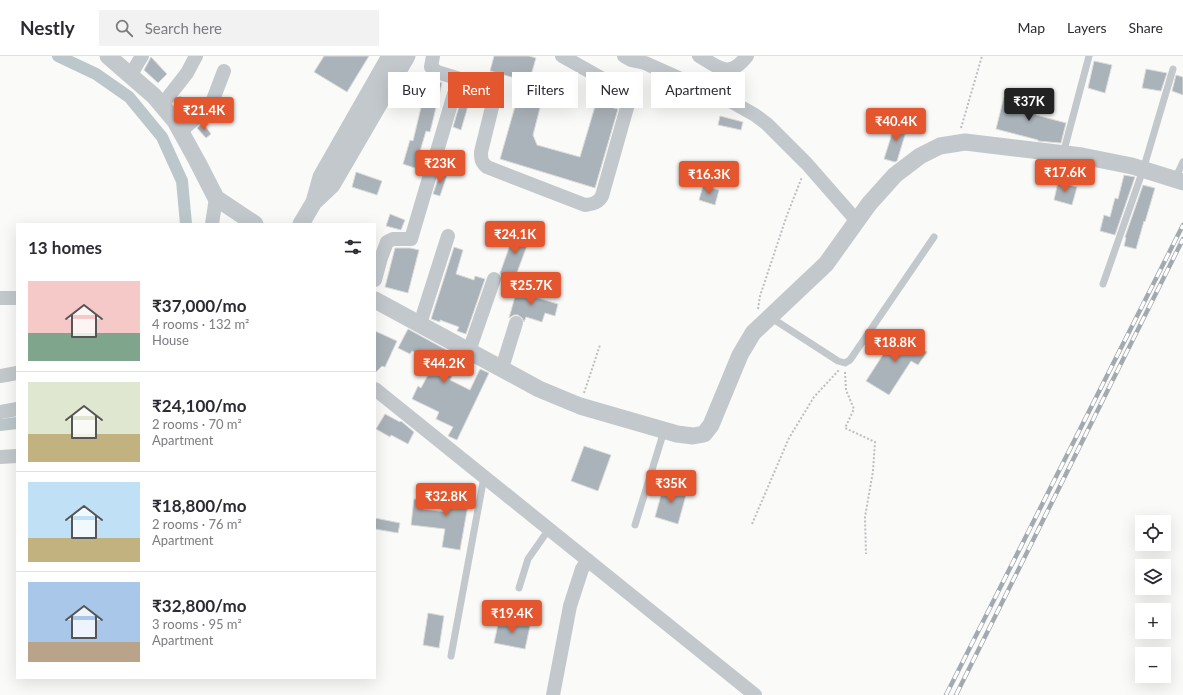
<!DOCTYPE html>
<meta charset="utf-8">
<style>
:root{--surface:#fff;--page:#f2f2f3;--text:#2b2b33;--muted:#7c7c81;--line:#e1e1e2;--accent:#e4572e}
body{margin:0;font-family:Lato,sans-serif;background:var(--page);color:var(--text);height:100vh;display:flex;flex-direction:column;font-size:15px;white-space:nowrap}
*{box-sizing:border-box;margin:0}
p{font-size:13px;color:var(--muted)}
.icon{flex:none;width:22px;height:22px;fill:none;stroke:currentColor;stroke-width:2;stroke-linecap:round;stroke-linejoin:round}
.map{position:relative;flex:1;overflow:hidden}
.panel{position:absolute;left:16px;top:167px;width:360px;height:456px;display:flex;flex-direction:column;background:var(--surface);border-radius:0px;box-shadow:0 4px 16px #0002}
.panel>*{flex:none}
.hud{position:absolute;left:388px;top:16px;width:380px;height:36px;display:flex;gap:8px}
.controls{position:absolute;left:1135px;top:459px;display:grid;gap:8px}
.controls a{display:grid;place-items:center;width:36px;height:36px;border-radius:0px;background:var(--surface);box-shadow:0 4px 16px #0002;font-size:20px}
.price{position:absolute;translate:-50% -34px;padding:0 9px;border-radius:4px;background:var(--accent);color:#fff;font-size:13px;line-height:26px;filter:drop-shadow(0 1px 2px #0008)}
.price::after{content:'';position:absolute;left:50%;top:24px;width:12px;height:9px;margin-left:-6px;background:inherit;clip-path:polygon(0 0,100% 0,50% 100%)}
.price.active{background:#222;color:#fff}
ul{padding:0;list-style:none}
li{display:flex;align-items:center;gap:12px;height:100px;padding:0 12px}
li+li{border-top:1px solid var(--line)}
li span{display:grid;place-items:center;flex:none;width:112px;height:80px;border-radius:0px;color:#555}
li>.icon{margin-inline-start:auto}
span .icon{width:48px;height:48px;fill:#fffc;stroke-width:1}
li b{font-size:17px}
h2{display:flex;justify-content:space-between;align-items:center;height:48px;padding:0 12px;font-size:17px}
.tag{padding:0 14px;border-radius:0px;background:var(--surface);box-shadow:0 4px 16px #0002;font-size:14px;line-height:36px}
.tag.active{background:var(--accent);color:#fff}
header{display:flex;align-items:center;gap:24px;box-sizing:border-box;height:56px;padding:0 20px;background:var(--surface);border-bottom:1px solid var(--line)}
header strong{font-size:19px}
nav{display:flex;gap:22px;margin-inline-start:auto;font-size:14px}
.search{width:280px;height:36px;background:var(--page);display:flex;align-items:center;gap:10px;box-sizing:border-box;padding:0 14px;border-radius:0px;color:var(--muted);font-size:15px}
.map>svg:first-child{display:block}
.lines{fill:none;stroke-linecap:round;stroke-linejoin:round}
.canal{stroke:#bbc7cb;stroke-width:12}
.building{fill:#aab3b9;stroke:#dcdcda}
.path{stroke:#bbbfc2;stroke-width:2;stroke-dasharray:2 2;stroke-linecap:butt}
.service{stroke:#c3c8cc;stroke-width:7}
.minor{stroke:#c3c8cc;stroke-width:14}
.tertiary{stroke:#c3c8cc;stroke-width:17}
.rail-casing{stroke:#a2aab0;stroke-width:4.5}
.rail{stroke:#fff;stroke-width:3;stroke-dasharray:9;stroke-linecap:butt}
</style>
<header>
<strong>Nestly</strong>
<div class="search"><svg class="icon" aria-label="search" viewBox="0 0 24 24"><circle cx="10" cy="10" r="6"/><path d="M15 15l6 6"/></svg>Search here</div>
<nav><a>Map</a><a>Layers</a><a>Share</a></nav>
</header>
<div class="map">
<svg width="1183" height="639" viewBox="0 0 1183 639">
<rect width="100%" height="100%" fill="#fafaf8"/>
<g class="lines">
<path class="canal" d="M 58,0 L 96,18 L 129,41 L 162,81 L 182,125 L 186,168
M 0,369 L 17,367"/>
</g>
<path class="building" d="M 324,0 L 369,0 L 347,36 L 314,16 Z
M 494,0 L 529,0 L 536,2 L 529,26 L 490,15 Z
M 151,1 L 167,18 L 158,27 L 144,14 Z
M 1094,5 L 1112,9 L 1105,37 L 1088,32 Z
M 1146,13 L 1167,17 L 1161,35 L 1142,32 Z
M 1176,19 L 1183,21 L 1183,39 L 1172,35 Z
M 428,22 L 442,27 L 430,76 L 426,75 L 415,112 L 403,108 L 410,84 L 413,85 Z
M 522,26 L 545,32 L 533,79 L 537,89 L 580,101 L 596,47 L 618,53 L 595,132 L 500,103 Z
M 461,33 L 472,36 L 461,74 L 453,71 L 462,40 L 462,36 Z
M 180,40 L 193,54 L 186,60 L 174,47 Z
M 1004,41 L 1038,50 L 1036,59 L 1066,67 L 1061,87 L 1038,85 L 1038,84 L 996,73 Z
M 720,60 L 743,66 L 741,74 L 718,69 Z
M 896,65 L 908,69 L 897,105 L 895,106 L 884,103 Z
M 203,67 L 211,78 L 206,82 L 197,72 Z
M 356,116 L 382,125 L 377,139 L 352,131 Z
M 440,117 L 447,119 L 440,140 L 433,138 Z
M 1124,119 L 1135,121 L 1115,179 L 1100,175 L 1104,159 L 1110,161 L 1115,142 L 1118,143 Z
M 1058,126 L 1077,131 L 1072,149 L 1054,144 Z
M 1143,129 L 1155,132 L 1145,166 L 1144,165 L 1136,193 L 1124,190 L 1126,182 L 1125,181 Z
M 703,130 L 719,134 L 715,149 L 699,144 Z
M 390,158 L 405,164 L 401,174 L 386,170 Z
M 517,170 L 532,176 L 512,230 L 502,226 L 502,221 L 500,217 Z
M 454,191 L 463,194 L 456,218 L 474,224 L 475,220 L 485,223 L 466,278 L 457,275 L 459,271 L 440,264 L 440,266 L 431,263 Z
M 395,192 L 410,192 L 419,194 L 408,237 L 385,231 Z
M 518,230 L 533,234 L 531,240 L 558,248 L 555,260 L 545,257 L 542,266 L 526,261 L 524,266 L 522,262 L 518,259 L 514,259 L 509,262 Z
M 408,273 L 461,302 L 450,324 L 470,334 L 480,313 L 489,317 L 457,384 L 448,380 L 453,371 L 436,363 L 439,356 L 412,343 L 418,330 L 421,332 L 435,306 L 412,295 L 410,298 L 398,292 Z
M 375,275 L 397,285 L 385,311 L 382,310 L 375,317 Z
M 897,277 L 927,296 L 918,309 L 911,305 L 889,339 L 866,325 Z
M 385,358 L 400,366 L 401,365 L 414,376 L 408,388 L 391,379 L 390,381 L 376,373 Z
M 584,390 L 611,399 L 598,435 L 571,425 Z
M 671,425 L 681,428 L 678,437 L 686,439 L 678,468 L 655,461 L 663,432 L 668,434 Z
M 452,429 L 471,432 L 460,494 L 442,491 L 445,473 L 411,469 L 414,443 L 424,444 L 423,453 L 447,456 Z
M 375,462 L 400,467 L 398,477 L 375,473 Z
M 428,557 L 444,560 L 439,592 L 423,589 Z
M 499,564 L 530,570 L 525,593 L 494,587 Z"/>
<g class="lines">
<path class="path" d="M 961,72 L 982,0
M 758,253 L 760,240 L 787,159 L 802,121
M 845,316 L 846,334 L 854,353 L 845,372 L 875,386 L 873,415 L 865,461 L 866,498
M 584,337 L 600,289
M 752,468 L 789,382 L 814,341 L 839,314"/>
<path class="service" d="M 1063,98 L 1089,0
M 1175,123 L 1183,106
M 1103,228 L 1143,114 L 1173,13
M 770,261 L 838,305 L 845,307 L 850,304 L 934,181
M 635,469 L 664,375
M 519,532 L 528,503 L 549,473
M 451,600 L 484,421"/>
<path class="minor" d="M 433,0 L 431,11 L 437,16 L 486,31 L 492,34 L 495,39 L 481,96 C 481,103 481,106 487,111 L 585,149 C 593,148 598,147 602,140 L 628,48 C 629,39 626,37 619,32 L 562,0
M 624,0 L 631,4 L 645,7 L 732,46 L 755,59 L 767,68 L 807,108 L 856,164
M 699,0 C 720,12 729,23 747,0
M 130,20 L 142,0
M 162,49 L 187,17 L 196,0
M 181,75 L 211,49 L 224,15
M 212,168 L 216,142
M 375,224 L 381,202 L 387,186 L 393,183 L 411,183 L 454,38
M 0,242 L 17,242
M 420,268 L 448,180
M 469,295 L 494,223
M 502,312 L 516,267
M 0,320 L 17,317
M 375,333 L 755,639
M 0,356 L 17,353
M 0,401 L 17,400
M 553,639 L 570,550 L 582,513 L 588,504"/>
<path class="tertiary" d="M 108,0 L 154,40 L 175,65 L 197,105 L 216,142 L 255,168
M 314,146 L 321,121 L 390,0
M 301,168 L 314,146 L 332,129 L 407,0
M 375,244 L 539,333 L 580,350 L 677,378 L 693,380 L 704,378 L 711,369 L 740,299 L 753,277 L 826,208 L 869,148 L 895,119 L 920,100 L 940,90 L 965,86 L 1082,100 L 1132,110 L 1183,126"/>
<g class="rail-casing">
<path id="rail" d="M 946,639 L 1183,169
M 956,639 L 1183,183"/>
</g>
<use href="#rail" class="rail"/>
</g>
</svg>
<div class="controls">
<a><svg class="icon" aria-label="locate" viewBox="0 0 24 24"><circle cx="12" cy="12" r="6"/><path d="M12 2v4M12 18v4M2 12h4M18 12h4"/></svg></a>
<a><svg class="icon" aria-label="layers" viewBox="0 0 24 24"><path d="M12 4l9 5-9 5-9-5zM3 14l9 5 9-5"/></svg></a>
<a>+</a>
<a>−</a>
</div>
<b class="price active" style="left:1029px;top:66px">₹37K</b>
<b class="price" style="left:204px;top:75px">₹21.4K</b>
<b class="price" style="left:896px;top:86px">₹40.4K</b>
<b class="price" style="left:440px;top:128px">₹23K</b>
<b class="price" style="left:1065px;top:137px">₹17.6K</b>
<b class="price" style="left:709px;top:139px">₹16.3K</b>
<b class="price" style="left:515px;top:199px">₹24.1K</b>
<b class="price" style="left:531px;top:250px">₹25.7K</b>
<b class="price" style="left:895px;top:307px">₹18.8K</b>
<b class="price" style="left:444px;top:328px">₹44.2K</b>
<b class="price" style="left:671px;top:448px">₹35K</b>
<b class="price" style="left:446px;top:461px">₹32.8K</b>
<b class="price" style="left:512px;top:578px">₹19.4K</b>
<div class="hud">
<a class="tag">Buy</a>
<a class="tag active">Rent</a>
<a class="tag">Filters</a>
<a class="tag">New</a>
<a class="tag">Apartment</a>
</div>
<section class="panel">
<h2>13 homes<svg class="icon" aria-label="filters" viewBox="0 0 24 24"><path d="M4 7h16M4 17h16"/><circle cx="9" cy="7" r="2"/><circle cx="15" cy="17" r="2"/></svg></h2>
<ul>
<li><span style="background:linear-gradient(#f6c9c9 65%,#7fa58c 0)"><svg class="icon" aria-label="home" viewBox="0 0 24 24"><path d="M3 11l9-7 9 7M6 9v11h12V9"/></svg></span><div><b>₹37,000/mo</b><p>4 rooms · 132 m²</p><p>House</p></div></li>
<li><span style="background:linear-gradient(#dfe7d0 65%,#c2b280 0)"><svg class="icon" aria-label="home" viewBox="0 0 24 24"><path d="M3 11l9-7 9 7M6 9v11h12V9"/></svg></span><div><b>₹24,100/mo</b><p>2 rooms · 70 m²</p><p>Apartment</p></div></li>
<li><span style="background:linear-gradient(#bfe0f5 70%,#c2b280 0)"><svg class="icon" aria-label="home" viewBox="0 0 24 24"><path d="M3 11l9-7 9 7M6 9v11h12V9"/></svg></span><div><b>₹18,800/mo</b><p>2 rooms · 76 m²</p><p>Apartment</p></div></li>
<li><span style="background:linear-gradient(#a9c7e8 75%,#b9a48a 0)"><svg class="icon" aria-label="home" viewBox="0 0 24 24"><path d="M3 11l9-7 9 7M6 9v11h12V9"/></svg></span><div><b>₹32,800/mo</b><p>3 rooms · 95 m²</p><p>Apartment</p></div></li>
</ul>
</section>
</div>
